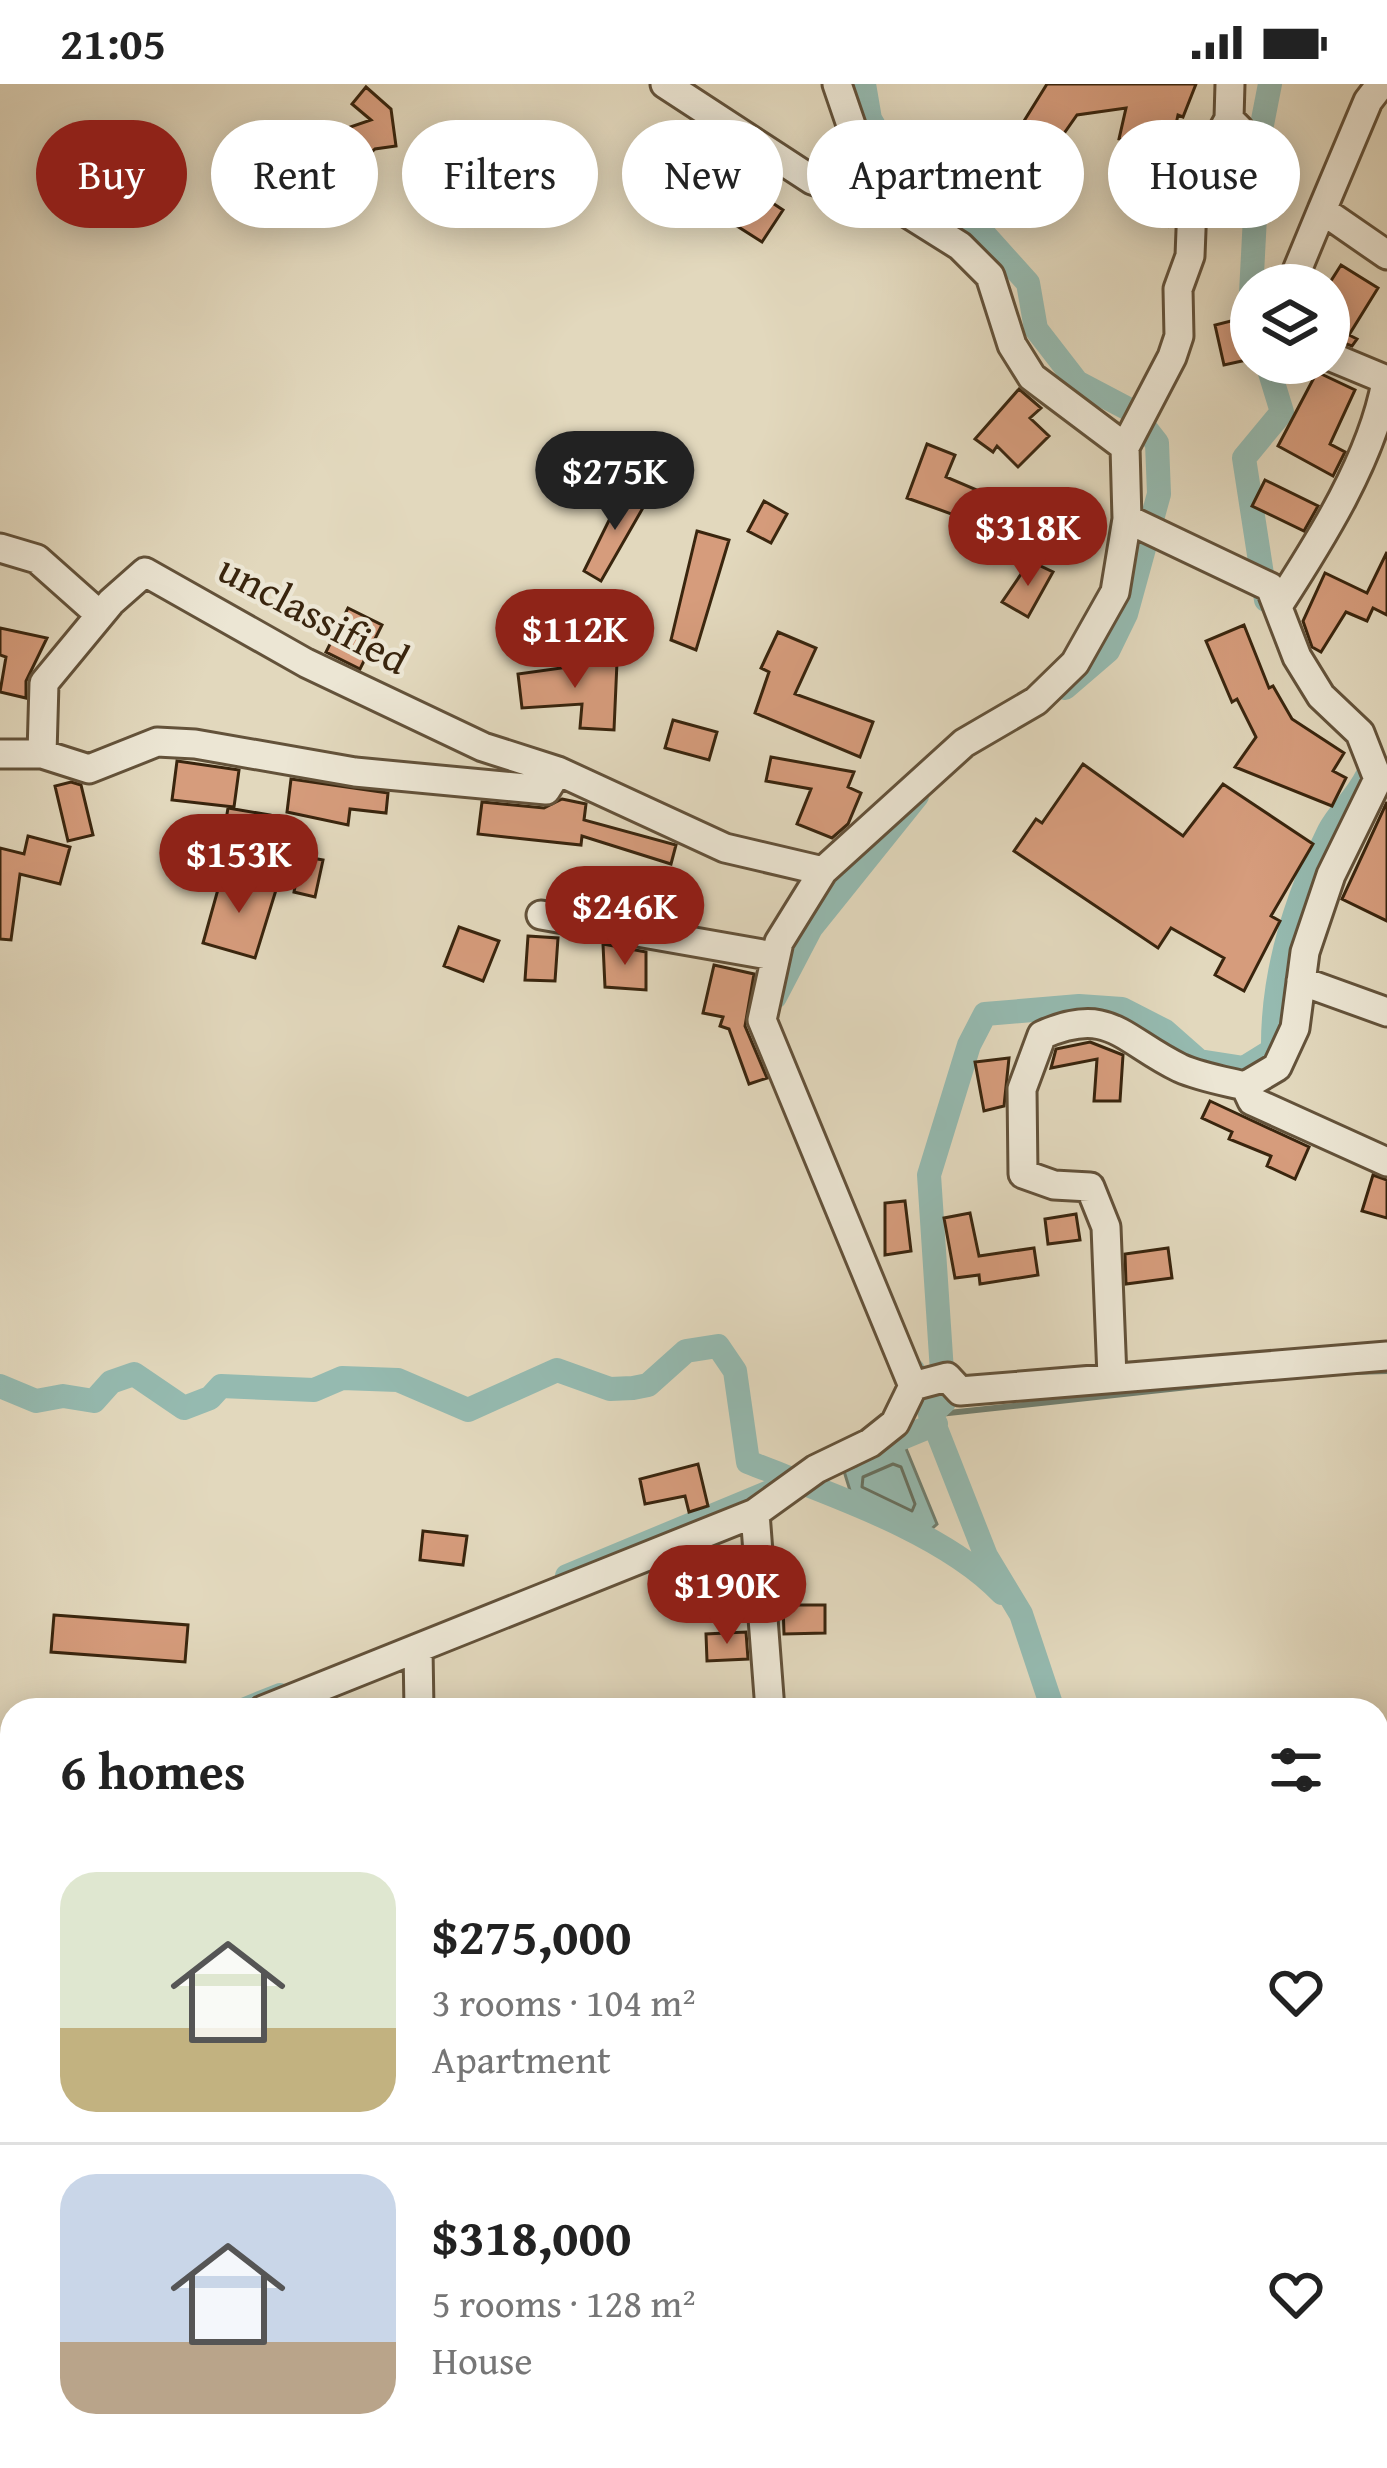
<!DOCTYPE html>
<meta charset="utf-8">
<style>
:root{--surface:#fff;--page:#f6f6f6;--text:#222;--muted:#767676;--line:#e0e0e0;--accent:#8f2418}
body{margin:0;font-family:"Gentium Book Plus",serif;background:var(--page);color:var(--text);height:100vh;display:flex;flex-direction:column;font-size:45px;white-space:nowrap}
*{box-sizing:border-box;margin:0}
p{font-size:39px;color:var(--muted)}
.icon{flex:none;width:66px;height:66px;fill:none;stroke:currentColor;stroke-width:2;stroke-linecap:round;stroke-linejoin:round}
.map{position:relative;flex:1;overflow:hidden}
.details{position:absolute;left:0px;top:1614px;width:1389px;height:771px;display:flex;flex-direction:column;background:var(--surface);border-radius:36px 36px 0 0;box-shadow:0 6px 30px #0003}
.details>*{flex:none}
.guide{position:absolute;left:36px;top:36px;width:1317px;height:108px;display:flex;gap:24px}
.buttons{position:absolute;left:1230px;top:180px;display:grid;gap:24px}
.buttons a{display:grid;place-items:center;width:120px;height:120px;border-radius:50%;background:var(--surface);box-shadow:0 6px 30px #0003;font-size:60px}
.price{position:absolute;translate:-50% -102px;padding:0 27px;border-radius:42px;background:var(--accent);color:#fff;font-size:39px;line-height:78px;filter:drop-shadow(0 3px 6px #0008)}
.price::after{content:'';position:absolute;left:50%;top:72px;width:36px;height:27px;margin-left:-18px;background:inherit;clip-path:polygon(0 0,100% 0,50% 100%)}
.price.on{background:#222;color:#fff}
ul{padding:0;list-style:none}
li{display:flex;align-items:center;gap:36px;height:300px;padding:0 60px}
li+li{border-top:3px solid var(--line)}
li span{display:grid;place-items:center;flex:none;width:336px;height:240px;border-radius:36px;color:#555}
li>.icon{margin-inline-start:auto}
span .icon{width:144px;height:144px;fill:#fffc;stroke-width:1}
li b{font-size:51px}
h2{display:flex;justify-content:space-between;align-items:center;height:144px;padding:0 60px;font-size:51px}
.tag{padding:0 42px;border-radius:54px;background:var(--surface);box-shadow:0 6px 30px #0003;font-size:42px;line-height:108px}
.tag.on{background:var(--accent);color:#fff}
.status{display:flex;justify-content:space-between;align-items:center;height:84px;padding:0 60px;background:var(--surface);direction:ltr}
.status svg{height:33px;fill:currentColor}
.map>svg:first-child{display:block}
.water{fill:#95bab0;stroke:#707e6f;stroke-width:3}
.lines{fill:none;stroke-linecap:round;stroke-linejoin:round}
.shore{stroke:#67705f;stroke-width:3}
.stream{stroke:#707e6f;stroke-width:6}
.canal{stroke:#95bab0;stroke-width:24}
.building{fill:#d69c7c;stroke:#39250e;stroke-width:3}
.minor-casing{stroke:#63523a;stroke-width:33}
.minor{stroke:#ece6d4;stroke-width:27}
.labels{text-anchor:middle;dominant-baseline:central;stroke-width:9;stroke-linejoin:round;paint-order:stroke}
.street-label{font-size:42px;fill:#39250e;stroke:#ece6d4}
</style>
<div class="status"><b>21:05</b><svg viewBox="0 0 49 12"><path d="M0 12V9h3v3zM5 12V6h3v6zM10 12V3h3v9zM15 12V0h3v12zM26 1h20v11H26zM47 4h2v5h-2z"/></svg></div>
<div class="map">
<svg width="1387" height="2384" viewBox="0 0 1387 2384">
<rect width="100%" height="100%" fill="#e2d8bd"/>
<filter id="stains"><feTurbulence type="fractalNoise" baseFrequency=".00167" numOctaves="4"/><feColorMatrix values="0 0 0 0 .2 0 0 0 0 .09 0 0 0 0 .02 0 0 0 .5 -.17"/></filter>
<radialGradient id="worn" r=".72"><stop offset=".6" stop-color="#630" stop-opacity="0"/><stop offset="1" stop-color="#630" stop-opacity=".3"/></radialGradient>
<path class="water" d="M 905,1362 L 937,1440 L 926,1450 L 852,1413 L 844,1387 Z"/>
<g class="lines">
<path class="shore" d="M 893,1380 L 901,1383 L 915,1420 L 912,1427 L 862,1403 L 863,1393 Z"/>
<path class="stream" d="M 1352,1288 L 1387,1287
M 930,1331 L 1243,1297"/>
<path class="canal" d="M 864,0 L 870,35 L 892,73 L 921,104 L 975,140 L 1028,199 L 1036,245 L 1077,298 L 1132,327 L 1157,359 L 1159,410 L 1126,530 L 1108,567 L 1065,604
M 1251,209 L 1259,56 L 1270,0
M 1266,516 L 1244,374 L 1282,328 L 1267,279
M 775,913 L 811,844 L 917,712
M 913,1286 L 986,1472 L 1021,1530 L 1053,1626
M 0,1302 L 36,1317 L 63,1312 L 94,1317 L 111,1298 L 134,1290 L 184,1324 L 210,1314 L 221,1302 L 314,1306 L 342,1294 L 398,1296 L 468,1326 L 557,1286 L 610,1305 L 633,1304 L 648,1301 L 686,1267 L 718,1262 L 735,1287 L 748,1378 C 826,1409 943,1447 1002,1509
M 930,1331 L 944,1318 L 929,1091 L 969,961 L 985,930 L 1079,922 L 1122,925 L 1165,947 L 1199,977 L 1244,984 L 1273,966 C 1272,889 1295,816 1329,747 C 1339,728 1357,713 1367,692
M 861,1371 L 936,1340
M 567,1492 L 779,1404
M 243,1626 L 280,1611
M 1300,2373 L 1300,2374"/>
</g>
<path class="building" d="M 1047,0 L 1196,0 L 1183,33 L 1178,31 L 1170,67 L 1119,55 L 1126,24 L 1077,31 L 1058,58 L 1024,37 Z
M 366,3 L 391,25 L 396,62 L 375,65 L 347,91 L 321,53 L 371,36 L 352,20 Z
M 1164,92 L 1179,101 L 1168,142 L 1144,128 Z
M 759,110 L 783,126 L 762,158 L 737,142 Z
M 1341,181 L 1378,204 L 1349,251 L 1357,255 L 1352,262 L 1329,254 L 1329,200 Z
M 1247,233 L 1251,275 L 1224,281 L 1215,241 Z
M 1317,288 L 1355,306 L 1330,360 L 1345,368 L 1333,392 L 1278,362 Z
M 1019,305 L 1041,324 L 1030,334 L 1049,352 L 1018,383 L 997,362 L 993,368 L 975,355 Z
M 927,360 L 955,371 L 946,393 L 998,415 L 982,451 L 957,440 L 960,433 L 907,414 Z
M 1265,396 L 1318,422 L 1304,447 L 1252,422 Z
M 625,404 L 648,415 L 601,497 L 584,487 Z
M 764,417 L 787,430 L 771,459 L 748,447 Z
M 697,447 L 729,456 L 696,566 L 671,556 Z
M 1387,468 L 1387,531 L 1373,524 L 1367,537 L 1346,528 L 1321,568 L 1312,563 L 1303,537 L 1325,489 L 1367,509 Z
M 1030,477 L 1053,488 L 1028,533 L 1002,518 Z
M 348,524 L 382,541 L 360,585 L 326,568 Z
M 1244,541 L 1269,604 L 1273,602 L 1292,635 L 1344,669 L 1333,687 L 1346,694 L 1332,722 L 1235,683 L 1256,653 L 1237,615 L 1232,618 L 1206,557 Z
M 0,544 L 47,554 L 26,597 L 26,614 L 0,608 L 6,573 L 0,571 Z
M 778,548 L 816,564 L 795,610 L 873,638 L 860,673 L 755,629 L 769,588 L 761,584 Z
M 583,577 L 617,578 L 614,646 L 580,644 L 582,620 L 522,624 L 518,590 L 583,581 Z
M 673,636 L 717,648 L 709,676 L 665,664 Z
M 771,673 L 854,688 L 848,703 L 861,709 L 848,740 L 832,754 L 797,740 L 811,705 L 766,697 Z
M 177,677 L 239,686 L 234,723 L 172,716 Z
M 1083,680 L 1183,752 L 1223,700 L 1313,760 L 1271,832 L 1280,837 L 1244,907 L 1215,891 L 1224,874 L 1171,844 L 1158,864 L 1014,767 L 1036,735 L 1042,739 Z
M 291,695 L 388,709 L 386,729 L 350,725 L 348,741 L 287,728 Z
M 71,698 L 81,701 L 93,751 L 68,757 L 55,702 Z
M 562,715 L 586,720 L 584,736 L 676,761 L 671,780 L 582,752 L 581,761 L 478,750 L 482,718 L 544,724 Z
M 1387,718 L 1387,837 L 1342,815 Z
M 228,724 L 270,731 L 267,750 L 225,742 Z
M 28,752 L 70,763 L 60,800 L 20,790 L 11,856 L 0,855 L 0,764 L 24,770 Z
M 301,772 L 323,776 L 315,813 L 294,808 Z
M 222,791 L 276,806 L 255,874 L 203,859 Z
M 663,798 L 683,802 L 675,836 L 655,833 Z
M 459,843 L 499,857 L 483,897 L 444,882 Z
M 528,852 L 558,854 L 555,897 L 525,896 Z
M 603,860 L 646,868 L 646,906 L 605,903 Z
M 714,881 L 754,890 L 745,942 L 767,994 L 749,1000 L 729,945 L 720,942 L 723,933 L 703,929 Z
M 1090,958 L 1123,971 L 1120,1017 L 1094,1017 L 1097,975 L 1051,984 L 1056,965 Z
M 1009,974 L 1004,1022 L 984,1027 L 975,978 Z
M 1210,1017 L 1309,1063 L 1295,1095 L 1267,1082 L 1271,1072 L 1229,1055 L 1232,1048 L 1202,1034 Z
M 1373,1091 L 1387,1096 L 1387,1134 L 1362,1127 Z
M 905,1117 L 911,1167 L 885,1171 L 885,1119 Z
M 970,1129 L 979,1172 L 1034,1164 L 1038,1191 L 980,1200 L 979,1191 L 955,1194 L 944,1134 Z
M 1076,1130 L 1080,1156 L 1048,1160 L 1045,1135 Z
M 1168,1164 L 1172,1194 L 1126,1200 L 1125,1170 Z
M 698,1380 L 708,1422 L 689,1428 L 685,1412 L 645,1420 L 640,1395 Z
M 423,1447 L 467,1452 L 463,1481 L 420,1476 Z
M 783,1521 L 825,1521 L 825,1549 L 784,1550 Z
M 54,1531 L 188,1541 L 185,1578 L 51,1568 Z
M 746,1548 L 748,1575 L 707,1577 L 706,1550 Z"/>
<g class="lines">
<g class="minor-casing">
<path id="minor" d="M 665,0 L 812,96 L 849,109 L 874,108 L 960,162 L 990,192 L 1012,261 L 1032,293 L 1125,363 L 1127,435 L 1270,503 L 1297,573 L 1321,612 L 1360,649 L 1378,695 L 1331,791 L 1305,868 L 1295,944 L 1277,983 L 1245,1002 C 1224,997 1200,993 1180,984 C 1122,956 1110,921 1042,951 L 1022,1005 L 1023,1090 L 1054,1101 L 1090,1103 L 1106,1143 L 1112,1293
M 837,0 L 874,108
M 1230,0 L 1229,35 L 1239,45
M 1322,126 L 1368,17 L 1381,0
M 1291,201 L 1322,126 L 1387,171
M 1329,272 L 1387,296
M 1125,363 L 1172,273 L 1179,252 L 1178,205 L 1190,172 L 1192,121 L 1205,79 L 1229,35
M 0,464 L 37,475 L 100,531
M 1278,522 C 1320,457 1372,375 1386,298
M 0,670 L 42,670 L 44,599 L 111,518 L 145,488 L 306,579 L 483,663 L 558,687 L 725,764 L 823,787
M 42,670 L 89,685 L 157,658 L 195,660 L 355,688 L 546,706 L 558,687
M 541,831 L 774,872
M 1301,897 L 1387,928
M 1245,1002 L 1252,1017 L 1387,1078
M 913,1302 L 947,1293 L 960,1307 L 1387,1272
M 755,1429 L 770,1626
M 418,1565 L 419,1626
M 263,1626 L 755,1429 L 816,1385 L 870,1359 L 895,1339 L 913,1302 L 762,936 L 779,858 L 823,787 L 964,659 L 1036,617 L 1075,579 L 1115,508 L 1127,435
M 0,1726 L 12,1722
M 0,1880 L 12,1881
M 0,2013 L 12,2015
M 0,2240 L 12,2246
M 416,2373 L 435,2384
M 1283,2373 L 1285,2384
M 234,2384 L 234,2382
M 488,2384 L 497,2373"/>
</g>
<use href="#minor" class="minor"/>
</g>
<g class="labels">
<g class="street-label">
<text transform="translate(314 529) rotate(28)">unclassified</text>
</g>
</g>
<rect width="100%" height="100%" filter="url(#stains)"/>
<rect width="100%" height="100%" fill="url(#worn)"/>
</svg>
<div class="buttons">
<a><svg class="icon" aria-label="layers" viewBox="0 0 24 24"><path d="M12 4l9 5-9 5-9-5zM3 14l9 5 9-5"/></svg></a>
</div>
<b class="price on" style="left:615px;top:449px">$275K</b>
<b class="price" style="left:1028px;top:505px">$318K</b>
<b class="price" style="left:575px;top:607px">$112K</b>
<b class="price" style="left:239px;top:832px">$153K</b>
<b class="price" style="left:625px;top:884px">$246K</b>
<b class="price" style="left:727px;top:1563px">$190K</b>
<div class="guide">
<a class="tag on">Buy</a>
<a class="tag">Rent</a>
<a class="tag">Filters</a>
<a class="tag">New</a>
<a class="tag">Apartment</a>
<a class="tag">House</a>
</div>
<section class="details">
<h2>6 homes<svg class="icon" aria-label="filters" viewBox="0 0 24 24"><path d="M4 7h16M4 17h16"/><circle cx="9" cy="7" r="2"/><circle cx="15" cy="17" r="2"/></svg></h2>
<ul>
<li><span style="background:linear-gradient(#dfe7d0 65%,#c2b280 0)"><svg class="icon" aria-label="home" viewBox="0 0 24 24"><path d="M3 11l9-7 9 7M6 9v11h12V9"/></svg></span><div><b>$275,000</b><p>3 rooms · 104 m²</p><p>Apartment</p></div><svg class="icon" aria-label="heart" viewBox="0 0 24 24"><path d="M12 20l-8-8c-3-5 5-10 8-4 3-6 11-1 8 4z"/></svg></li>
<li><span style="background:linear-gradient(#c9d6e8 70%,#b9a48a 0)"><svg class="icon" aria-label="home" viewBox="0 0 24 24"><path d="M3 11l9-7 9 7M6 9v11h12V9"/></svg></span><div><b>$318,000</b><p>5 rooms · 128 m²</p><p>House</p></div><svg class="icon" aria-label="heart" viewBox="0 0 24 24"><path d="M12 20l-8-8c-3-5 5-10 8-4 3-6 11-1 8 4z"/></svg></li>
</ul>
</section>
</div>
